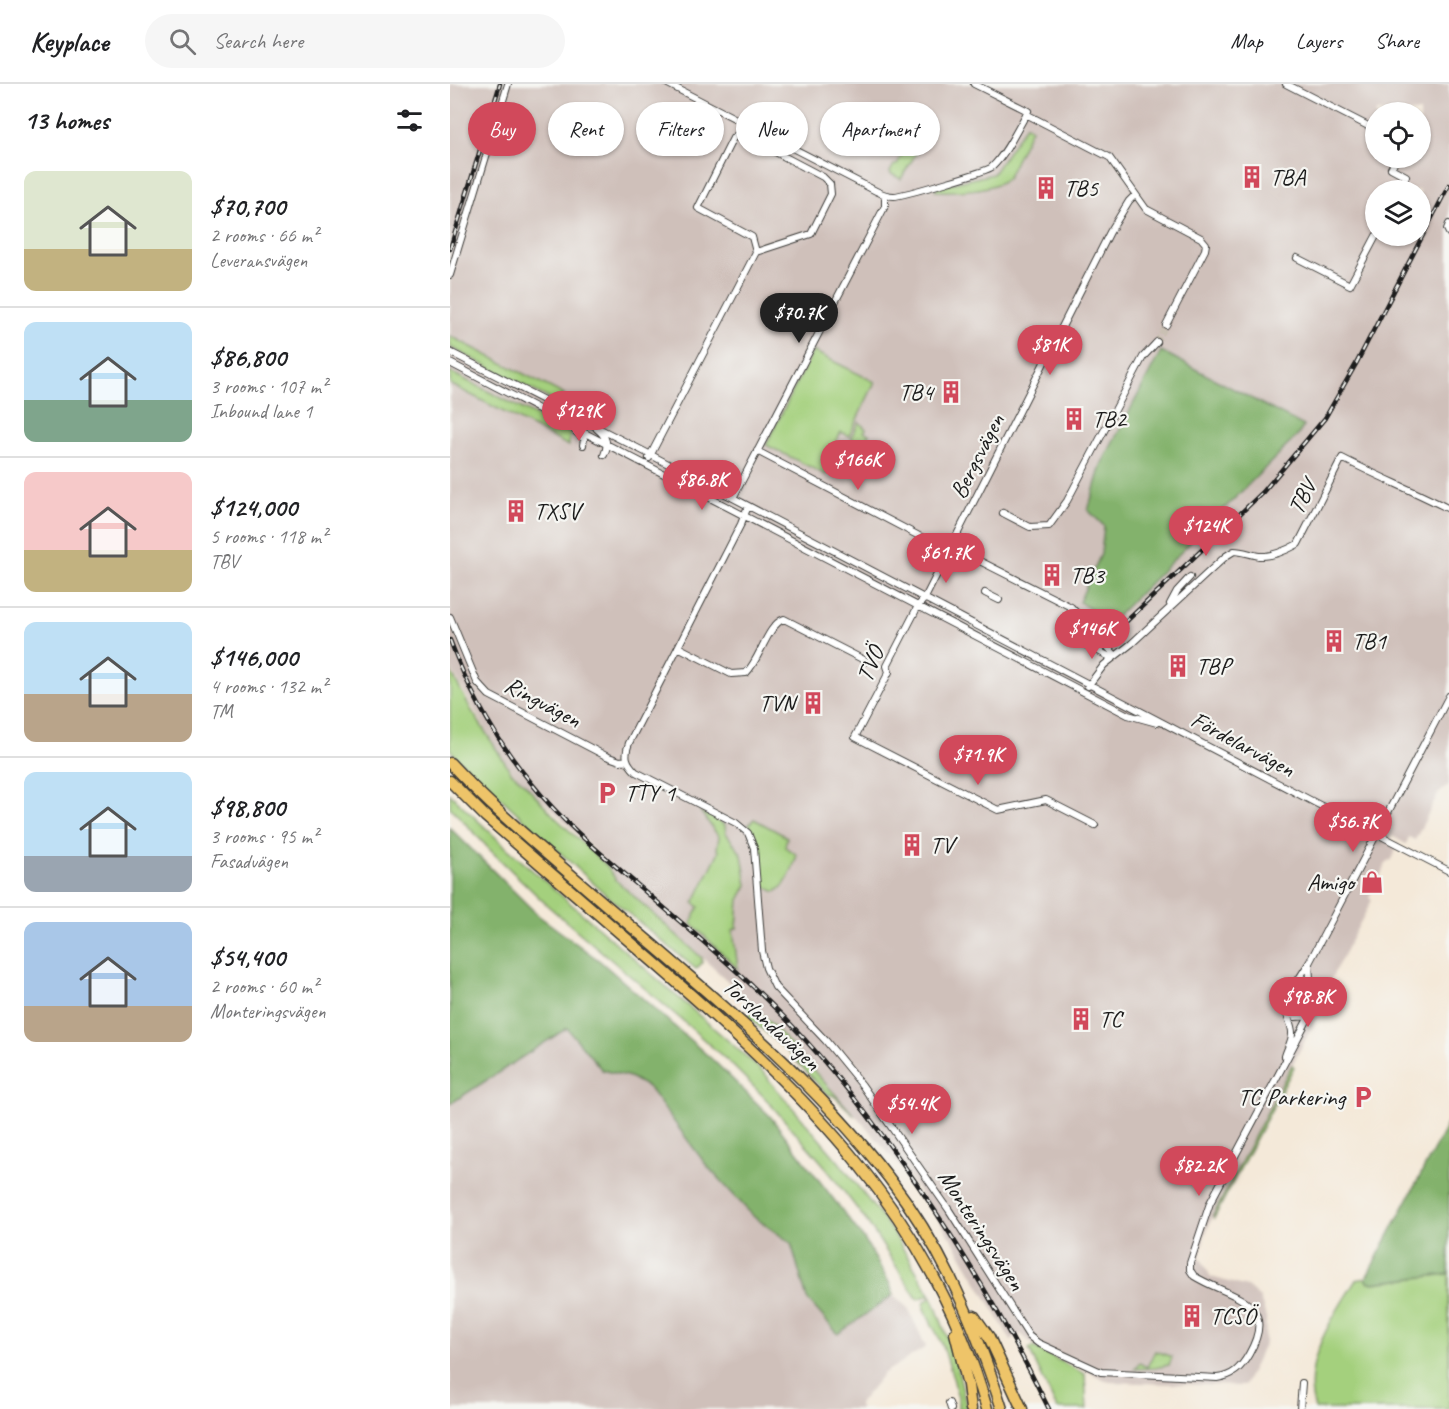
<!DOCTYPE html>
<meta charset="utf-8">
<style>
:root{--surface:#fff;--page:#f6f6f6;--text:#202124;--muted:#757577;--line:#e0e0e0;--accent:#d1495b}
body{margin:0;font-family:Caveat,sans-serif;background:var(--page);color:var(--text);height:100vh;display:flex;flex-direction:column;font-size:22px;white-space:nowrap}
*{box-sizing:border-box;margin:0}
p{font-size:20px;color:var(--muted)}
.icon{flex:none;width:33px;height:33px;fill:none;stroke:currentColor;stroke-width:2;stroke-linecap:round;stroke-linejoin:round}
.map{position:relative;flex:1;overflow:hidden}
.drawer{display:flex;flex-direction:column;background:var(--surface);width:450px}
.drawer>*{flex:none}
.banner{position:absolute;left:18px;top:18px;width:570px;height:54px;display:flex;gap:12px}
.controls{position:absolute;left:915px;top:18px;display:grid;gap:12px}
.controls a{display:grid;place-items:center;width:66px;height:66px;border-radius:50%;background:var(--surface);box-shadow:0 2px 4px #0004;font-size:30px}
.price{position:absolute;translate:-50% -51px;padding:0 14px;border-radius:21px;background:var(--accent);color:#fff;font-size:20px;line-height:39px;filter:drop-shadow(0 2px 3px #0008)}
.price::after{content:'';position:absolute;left:50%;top:36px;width:18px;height:14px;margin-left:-9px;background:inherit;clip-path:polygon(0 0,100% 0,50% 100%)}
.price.selected{background:#222;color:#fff}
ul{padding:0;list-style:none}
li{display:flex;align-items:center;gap:18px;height:150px;padding:0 24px}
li+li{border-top:2px solid var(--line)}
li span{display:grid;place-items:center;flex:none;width:168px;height:120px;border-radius:12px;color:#555}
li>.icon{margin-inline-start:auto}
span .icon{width:72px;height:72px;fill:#fffc;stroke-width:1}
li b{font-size:26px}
h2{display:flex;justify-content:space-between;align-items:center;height:72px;padding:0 24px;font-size:26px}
.pill{padding:0 21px;border-radius:27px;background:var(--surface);box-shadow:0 2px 4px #0004;font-size:21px;line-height:54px}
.pill.selected{background:var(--accent);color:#fff}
header{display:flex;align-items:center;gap:36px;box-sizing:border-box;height:84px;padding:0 30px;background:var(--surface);border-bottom:2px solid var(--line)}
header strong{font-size:28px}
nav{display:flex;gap:33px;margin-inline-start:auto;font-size:21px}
.search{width:420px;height:54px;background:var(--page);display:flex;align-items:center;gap:15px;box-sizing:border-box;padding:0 21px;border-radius:33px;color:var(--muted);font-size:22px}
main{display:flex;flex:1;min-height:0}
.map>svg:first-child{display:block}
.industrial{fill:#cfc0ba;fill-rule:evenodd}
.green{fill:#a4d07d;stroke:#60764c;stroke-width:1.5}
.forest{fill:#83b26c;stroke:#506744;stroke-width:1.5}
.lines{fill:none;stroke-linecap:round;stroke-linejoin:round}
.street-tunnel{stroke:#c9c0b3;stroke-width:6;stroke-dasharray:6 3;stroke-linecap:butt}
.street-casing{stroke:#3c3b38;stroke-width:8}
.primary-casing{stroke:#3c3b38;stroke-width:13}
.street{stroke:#fff;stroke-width:6}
.primary{stroke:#eec469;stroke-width:10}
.rail-casing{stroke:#1c1c1c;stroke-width:4.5}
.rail{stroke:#f6f6f2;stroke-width:2;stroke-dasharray:7;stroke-linecap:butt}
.labels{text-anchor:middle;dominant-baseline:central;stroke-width:4.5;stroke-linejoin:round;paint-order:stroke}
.poi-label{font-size:24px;fill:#1c1c1c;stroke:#f6f6f2;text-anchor:start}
.street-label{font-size:24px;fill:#1c1c1c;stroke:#f6f6f2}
</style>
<header>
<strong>Keyplace</strong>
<div class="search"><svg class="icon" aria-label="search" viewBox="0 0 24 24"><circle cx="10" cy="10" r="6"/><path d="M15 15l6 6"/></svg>Search here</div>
<nav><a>Map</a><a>Layers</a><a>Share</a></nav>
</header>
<main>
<section class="drawer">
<h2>13 homes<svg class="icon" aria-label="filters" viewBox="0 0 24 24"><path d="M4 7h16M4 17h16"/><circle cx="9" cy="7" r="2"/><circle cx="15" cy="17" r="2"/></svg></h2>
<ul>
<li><span style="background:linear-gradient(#dfe7d0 65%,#c2b280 0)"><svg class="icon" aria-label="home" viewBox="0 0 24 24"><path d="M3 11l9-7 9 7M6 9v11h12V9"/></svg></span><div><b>$70,700</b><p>2 rooms · 66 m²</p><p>Leveransvägen</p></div></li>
<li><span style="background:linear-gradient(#bfe0f5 65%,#7fa58c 0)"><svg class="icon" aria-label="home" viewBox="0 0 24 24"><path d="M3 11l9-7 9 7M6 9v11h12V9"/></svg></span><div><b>$86,800</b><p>3 rooms · 107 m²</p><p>Inbound lane 1</p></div></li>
<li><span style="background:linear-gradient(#f6c9c9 65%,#c2b280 0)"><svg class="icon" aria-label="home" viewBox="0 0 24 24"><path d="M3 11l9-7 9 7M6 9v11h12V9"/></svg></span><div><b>$124,000</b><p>5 rooms · 118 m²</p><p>TBV</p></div></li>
<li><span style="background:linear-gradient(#bfe0f5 60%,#b9a48a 0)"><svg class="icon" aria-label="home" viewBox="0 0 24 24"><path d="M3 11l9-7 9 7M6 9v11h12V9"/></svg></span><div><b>$146,000</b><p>4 rooms · 132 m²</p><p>TM</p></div></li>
<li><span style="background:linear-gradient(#bfe0f5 70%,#9aa5b1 0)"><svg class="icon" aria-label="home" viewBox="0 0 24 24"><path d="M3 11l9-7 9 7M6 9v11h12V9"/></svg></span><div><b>$98,800</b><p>3 rooms · 95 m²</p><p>Fasadvägen</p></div></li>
<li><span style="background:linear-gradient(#a9c7e8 70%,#b9a48a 0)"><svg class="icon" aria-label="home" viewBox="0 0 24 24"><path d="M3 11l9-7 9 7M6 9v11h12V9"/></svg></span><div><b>$54,400</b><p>2 rooms · 60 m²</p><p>Monteringsvägen</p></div></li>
</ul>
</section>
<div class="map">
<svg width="999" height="1325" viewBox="0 0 999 1325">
<rect width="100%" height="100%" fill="#f6f6f2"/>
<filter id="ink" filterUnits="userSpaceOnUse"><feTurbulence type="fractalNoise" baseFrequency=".0167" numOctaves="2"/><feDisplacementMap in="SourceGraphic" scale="12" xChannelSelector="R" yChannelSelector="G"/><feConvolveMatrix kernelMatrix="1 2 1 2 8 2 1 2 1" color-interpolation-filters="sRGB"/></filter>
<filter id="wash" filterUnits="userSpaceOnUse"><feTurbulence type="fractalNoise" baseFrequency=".008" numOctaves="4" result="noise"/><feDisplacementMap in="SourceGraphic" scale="24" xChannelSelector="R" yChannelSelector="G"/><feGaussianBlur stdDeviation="1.35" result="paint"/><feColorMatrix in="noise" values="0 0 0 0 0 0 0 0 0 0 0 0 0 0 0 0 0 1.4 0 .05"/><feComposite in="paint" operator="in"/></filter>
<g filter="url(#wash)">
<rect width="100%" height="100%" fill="#f4e9d9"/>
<path class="industrial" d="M 0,0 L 999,0 L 999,701 L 988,710 L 965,756 L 959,753 L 956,760 L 942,752 L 940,756 L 949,760 L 940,777 L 938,776 L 919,814 L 922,816 L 873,910 L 878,913 L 876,916 L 763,1132 L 755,1151 L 750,1173 L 761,1193 L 797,1203 L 810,1214 L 816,1233 L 815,1259 L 794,1302 L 659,1298 L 584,1261 L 571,1250 L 561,1256 L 503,1157 L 456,1090 L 431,1060 L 316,932 L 166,795 L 159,781 L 62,687 L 43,659 L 0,583 ZM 926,28 L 970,28 L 970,74 L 926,74 ZM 926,106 L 970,106 L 970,152 L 926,152 Z
M 117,944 L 152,986 L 180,993 L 199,1003 L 257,1082 L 304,1133 L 341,1159 L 357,1215 L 388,1250 L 443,1211 L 458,1224 L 476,1263 L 434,1289 L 408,1321 L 411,1325 L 0,1325 L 0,1020 Z"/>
<path class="green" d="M 576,41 L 581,45 L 558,93 C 545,107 503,108 485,107 L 487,103 L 543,90 Z
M 456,60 L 468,66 L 451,95 L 441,90 L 440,88 L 444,81 L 447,81 Z
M 0,252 L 115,311 L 104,317 L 0,263 Z
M 363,267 L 425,298 L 399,352 L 391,348 L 376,378 L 381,381 L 376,391 L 316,361 Z
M 0,288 L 120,349 L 119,362 L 0,300 Z
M 409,338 L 416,345 L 414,348 L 419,350 L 397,391 L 392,388 L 407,357 L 401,354 Z
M 0,586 L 22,627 L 61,688 L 73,698 L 106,734 L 157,782 L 166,796 L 252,874 L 252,879 L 246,885 L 154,809 L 6,673 L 0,665 Z
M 0,710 L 58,765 L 298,974 L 318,993 L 318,995 L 389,1078 L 443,1148 L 483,1215 L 506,1277 L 517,1325 L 508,1325 L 508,1312 L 507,1311 L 504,1297 L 493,1262 L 474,1225 L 474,1218 L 480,1214 L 479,1211 L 469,1215 L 466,1213 L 418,1139 L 373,1080 L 314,1013 L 281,980 L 233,937 L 98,822 L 40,766 L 0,723 Z
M 250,727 L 275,741 L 276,749 L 292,771 L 297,801 L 289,816 L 287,844 L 283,846 L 288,885 L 241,839 L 249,823 L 244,819 L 269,767 L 267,764 L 269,753 Z
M 304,735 L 337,753 L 335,763 L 347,771 C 342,785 338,802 325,808 L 313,801 L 307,756 L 299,740 Z
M 307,925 L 315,933 L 405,1032 L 384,1012 L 377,1010 L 335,965 L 297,932 Z
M 842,981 L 844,983 L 764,1134 L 763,1132 Z
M 999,1190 L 999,1325 L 865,1325 C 850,1280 883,1232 906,1196 L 916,1194 L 919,1199 L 925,1199 Z
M 583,1263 L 635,1290 L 637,1325 L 607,1325 L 579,1265 Z
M 705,1267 L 722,1273 L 719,1281 L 705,1284 L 684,1285 L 689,1279 L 697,1283 Z"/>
<path class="forest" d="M 711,267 L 854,342 L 848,351 L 667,532 L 655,535 L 629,518 L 651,470 L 654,442 L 638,426 L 651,381 Z
M 0,744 L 89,832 L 150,877 L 264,977 L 320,1032 L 414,1155 L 440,1200 L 443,1211 L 388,1250 L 357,1215 L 341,1159 L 304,1133 L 257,1082 L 199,1004 L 180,993 L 152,986 L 117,944 L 0,1020 Z
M 999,1037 L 999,1190 L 919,1199 L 916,1194 Z"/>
</g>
<g filter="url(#ink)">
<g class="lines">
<path class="street-tunnel" d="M 707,258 L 716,241"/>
<g class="street-casing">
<path id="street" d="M 218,0 L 426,107 C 432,110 437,112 444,112 C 452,112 538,87 542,83 C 556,70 568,44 578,27 L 524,0
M 836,0 L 926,46
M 576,30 L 659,73 L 696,125 L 751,154 L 756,160 L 755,166 L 716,241
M 947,74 L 941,84 L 956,92 L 949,106
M 999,140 L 997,145 L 999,149
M 847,174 L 900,201 L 926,152
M 0,191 L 58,0
M 0,268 L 201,371 L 881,727
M 0,279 L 678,631 L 707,639
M 147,345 C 156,352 159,361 154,371
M 126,348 L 134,355 L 133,361
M 307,367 L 471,453 L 502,463 L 621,523 L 665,571
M 199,374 L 306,168 L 302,153 L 248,124 L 283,54 L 287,51 L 295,52 L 373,93 L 380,100 L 381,110 L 361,150 L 306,168
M 283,414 L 435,122 L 435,111
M 298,422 L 291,440 L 179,659 C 174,672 176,678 186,688 L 286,739 L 298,749 L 304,764 L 312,867 L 316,884 L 325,903 L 376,957 L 412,1001 L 499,1126 L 579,1252 L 588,1259 L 651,1288 L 767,1294 C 783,1292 791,1284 799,1270 C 830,1215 779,1214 744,1192 L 740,1186 L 740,1179 L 760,1119 L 861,929
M 553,429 L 580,443 L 599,442 L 617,417 L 693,273 L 707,258
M 535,509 L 549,516
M 720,520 L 727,507 L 740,493
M 0,533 L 27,598 L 39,611 L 156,672 L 170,677 L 177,676
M 617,551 L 662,574
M 228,563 L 281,590 L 296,589 C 310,576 317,541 334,535 L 416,577
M 638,602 L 654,581 L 681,560 L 776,472 L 784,467 C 793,467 801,471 809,472 C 822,473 837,466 848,460 L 892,374 C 927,392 964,407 999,425
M 645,741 L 596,716 L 548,726 L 405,653 L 439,588 L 437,582 L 468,522 L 475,514 L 660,148 L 679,117 L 685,111
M 914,743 L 999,787
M 859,881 L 861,907
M 843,904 L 859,879 L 999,612
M 835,972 C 837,965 842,957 842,950 C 843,936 825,917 840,906 C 856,893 876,917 857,932 L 845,933 L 836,926
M 499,1319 L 501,1325
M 850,1325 L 852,1299"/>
</g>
<g class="primary-casing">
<path id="primary" d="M 0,679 C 39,721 83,758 127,796 C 235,890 351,980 439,1094 C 492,1163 526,1242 552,1325
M 0,697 L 35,732 C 92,782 149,831 207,881 C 354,1009 483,1131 537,1325
M 524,1232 L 539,1253 L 572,1325
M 505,1249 L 518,1301 L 521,1325"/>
</g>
<use href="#street" class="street"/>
<use href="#primary" class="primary"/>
<g class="rail-casing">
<path id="rail" d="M 0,165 L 50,0
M 664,549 L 813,408 L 875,334 L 906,280 L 999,101
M 0,556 C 19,608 48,659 83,701 C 110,735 143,763 176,791 C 229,837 284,882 334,933 C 385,986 428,1043 469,1103 C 518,1175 561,1247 599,1325"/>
</g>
<use href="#rail" class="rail"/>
</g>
</g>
<defs>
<g id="building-bare" transform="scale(1.8)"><path d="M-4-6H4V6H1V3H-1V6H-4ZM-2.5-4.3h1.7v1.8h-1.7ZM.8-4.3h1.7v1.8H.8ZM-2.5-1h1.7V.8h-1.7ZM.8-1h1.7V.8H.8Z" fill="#d1495b" stroke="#f6f6f2" stroke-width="2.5" paint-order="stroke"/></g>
<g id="parking-bare" transform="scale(1.8)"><path d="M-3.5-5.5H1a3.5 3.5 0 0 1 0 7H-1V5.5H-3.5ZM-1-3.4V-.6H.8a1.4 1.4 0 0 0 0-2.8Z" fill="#d1495b" stroke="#f6f6f2" stroke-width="2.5" paint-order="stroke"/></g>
<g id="shop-bare" transform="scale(1.8)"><path d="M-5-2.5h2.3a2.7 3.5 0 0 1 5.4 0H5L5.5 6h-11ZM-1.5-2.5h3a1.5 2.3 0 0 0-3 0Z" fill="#d1495b" stroke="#f6f6f2" stroke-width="2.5" paint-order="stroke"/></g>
</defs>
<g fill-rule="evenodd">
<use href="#building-bare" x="802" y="93"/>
<use href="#building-bare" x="596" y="104"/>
<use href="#building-bare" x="501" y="308"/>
<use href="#building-bare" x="624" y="335"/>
<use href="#building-bare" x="66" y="427"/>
<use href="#building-bare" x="602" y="491"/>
<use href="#building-bare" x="884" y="557"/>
<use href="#building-bare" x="728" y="582"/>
<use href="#building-bare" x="363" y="619"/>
<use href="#parking-bare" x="157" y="709"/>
<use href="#building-bare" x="462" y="761"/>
<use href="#shop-bare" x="922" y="798"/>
<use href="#building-bare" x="631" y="935"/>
<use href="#parking-bare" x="913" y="1013"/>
<use href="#building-bare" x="742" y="1232"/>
</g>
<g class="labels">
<g class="poi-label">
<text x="820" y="93">TBA</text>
<text x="614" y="104">TB5</text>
<text x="483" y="308" text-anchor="end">TB4</text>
<text x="642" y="335">TB2</text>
<text x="84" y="427">TXSV</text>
<text x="620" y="491">TB3</text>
<text x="902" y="557">TB1</text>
<text x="746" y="582">TBP</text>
<text x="345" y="619" text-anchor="end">TVN</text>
<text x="175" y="709">TTY 1</text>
<text x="480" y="761">TV</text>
<text x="904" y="798" text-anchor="end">Amigo</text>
<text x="649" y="935">TC</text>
<text x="895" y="1013" text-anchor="end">TC Parkering</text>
<text x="760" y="1232">TCSÖ</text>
</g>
<g class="street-label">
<text transform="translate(527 372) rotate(-63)">Bergsvägen</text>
<text transform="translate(852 413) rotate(-63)">TBV</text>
<text transform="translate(420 580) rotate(-67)">TVÖ</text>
<text transform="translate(93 618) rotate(28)">Ringvägen</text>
<text transform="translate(793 660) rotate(28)">Fördelarvägen</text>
<text transform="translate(322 940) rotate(43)">Torslandavägen</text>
<text transform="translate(532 1146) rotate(57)">Monteringsvägen</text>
</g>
</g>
</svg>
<div class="controls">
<a><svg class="icon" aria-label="locate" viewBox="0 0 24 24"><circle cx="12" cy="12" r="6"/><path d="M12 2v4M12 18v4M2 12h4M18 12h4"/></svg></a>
<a><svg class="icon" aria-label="layers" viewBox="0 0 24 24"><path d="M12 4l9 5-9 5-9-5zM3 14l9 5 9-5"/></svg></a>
</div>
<b class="price selected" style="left:349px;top:260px">$70.7K</b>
<b class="price" style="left:600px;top:292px">$81K</b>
<b class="price" style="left:129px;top:358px">$129K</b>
<b class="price" style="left:408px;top:407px">$166K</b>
<b class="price" style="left:252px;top:427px">$86.8K</b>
<b class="price" style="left:756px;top:473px">$124K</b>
<b class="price" style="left:496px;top:500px">$61.7K</b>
<b class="price" style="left:642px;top:576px">$146K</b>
<b class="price" style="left:528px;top:702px">$71.9K</b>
<b class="price" style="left:903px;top:769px">$56.7K</b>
<b class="price" style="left:858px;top:944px">$98.8K</b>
<b class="price" style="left:462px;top:1051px">$54.4K</b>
<b class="price" style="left:749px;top:1113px">$82.2K</b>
<div class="banner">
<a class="pill selected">Buy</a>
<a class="pill">Rent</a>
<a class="pill">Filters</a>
<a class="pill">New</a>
<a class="pill">Apartment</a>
</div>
</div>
</main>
